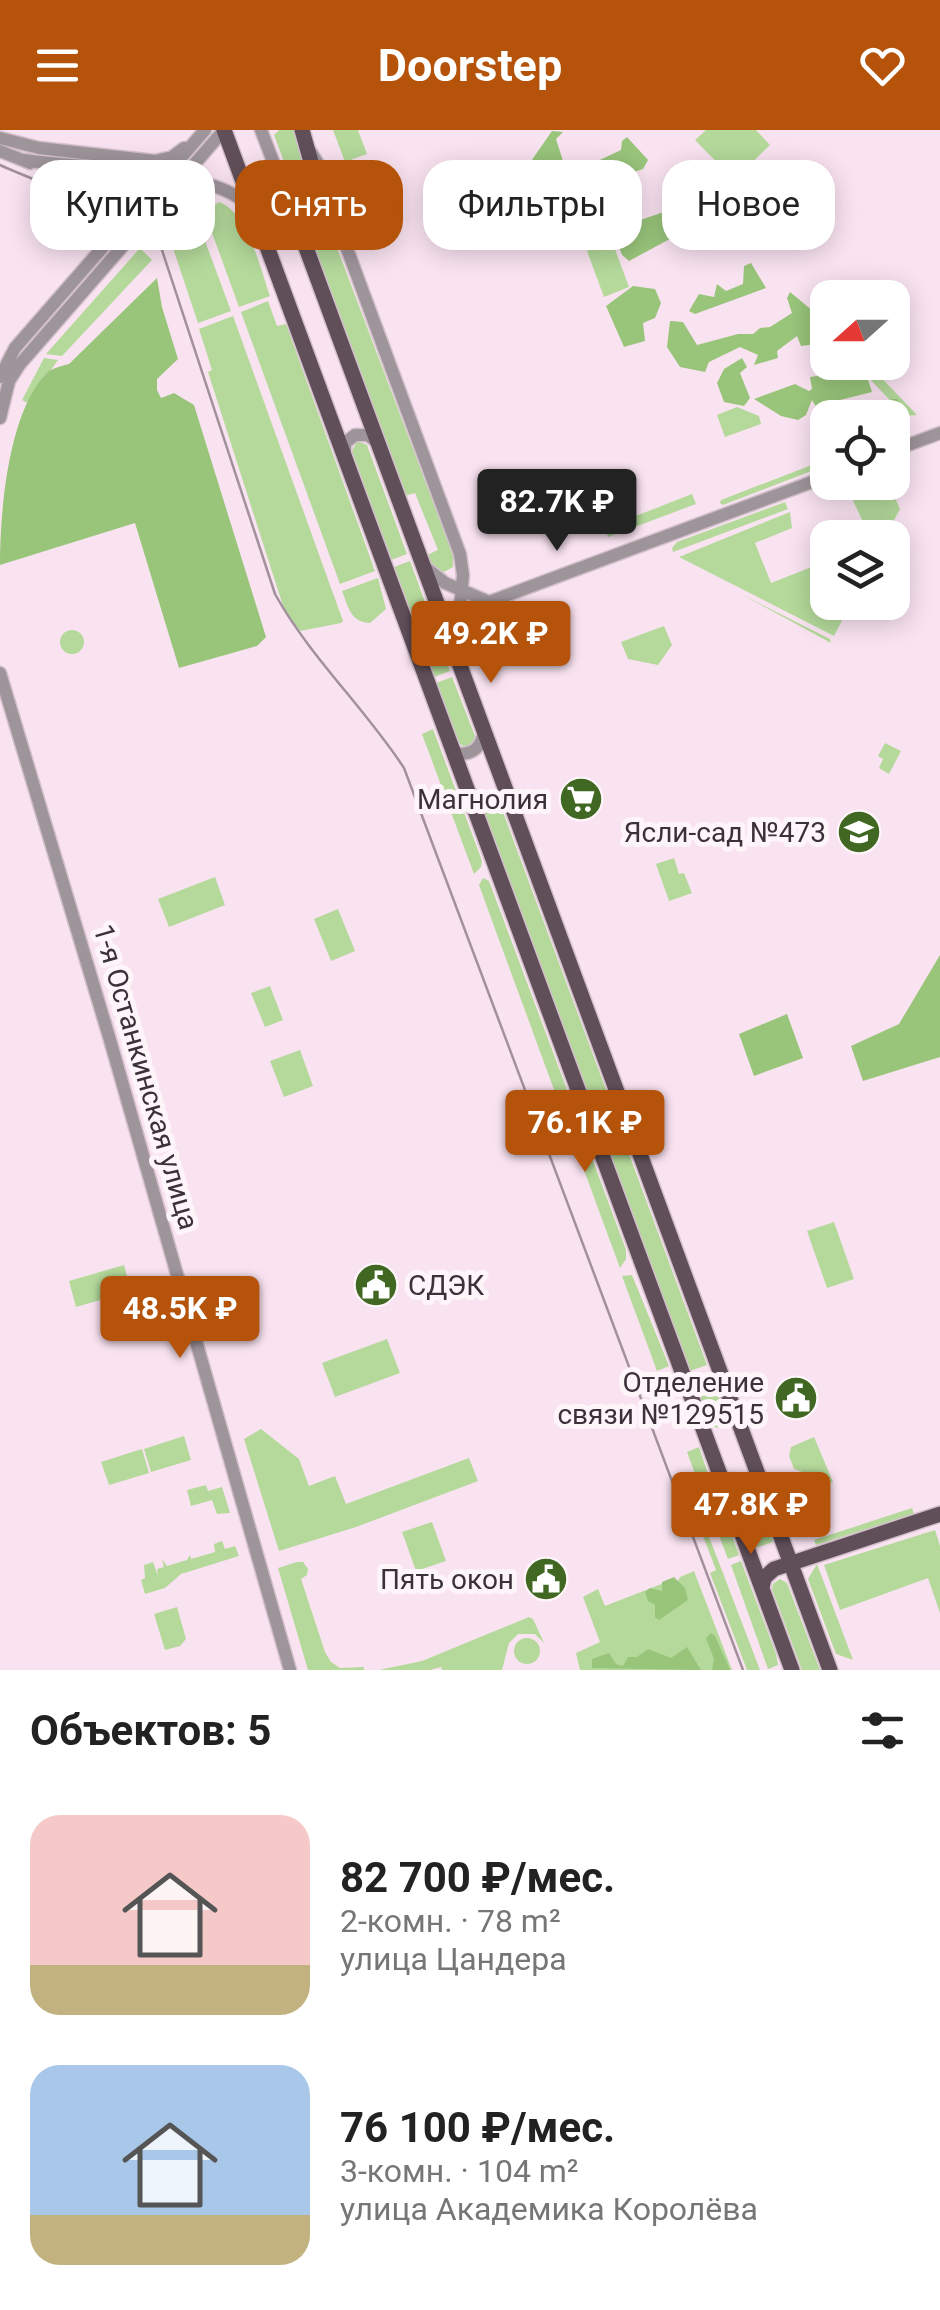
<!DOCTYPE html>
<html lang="ru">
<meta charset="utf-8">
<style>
:root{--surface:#fff;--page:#f6f6f6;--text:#222;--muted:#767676;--accent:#b45309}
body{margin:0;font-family:Roboto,sans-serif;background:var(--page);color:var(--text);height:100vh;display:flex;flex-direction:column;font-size:38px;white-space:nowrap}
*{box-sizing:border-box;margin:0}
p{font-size:32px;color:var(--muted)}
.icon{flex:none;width:55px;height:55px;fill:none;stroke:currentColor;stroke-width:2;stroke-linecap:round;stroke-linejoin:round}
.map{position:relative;height:1540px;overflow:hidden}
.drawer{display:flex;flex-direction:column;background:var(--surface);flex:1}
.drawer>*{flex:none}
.top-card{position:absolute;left:30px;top:30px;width:880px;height:90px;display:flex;gap:20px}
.needle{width:65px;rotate:249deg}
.controls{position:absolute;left:810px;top:150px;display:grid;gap:20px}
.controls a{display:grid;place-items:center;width:100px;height:100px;border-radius:20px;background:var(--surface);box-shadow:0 5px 25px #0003;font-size:50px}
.price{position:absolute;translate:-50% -85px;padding:0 22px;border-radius:10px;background:var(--accent);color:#fff;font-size:32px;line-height:65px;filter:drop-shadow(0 2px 5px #0008)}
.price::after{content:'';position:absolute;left:50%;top:60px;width:30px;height:22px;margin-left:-15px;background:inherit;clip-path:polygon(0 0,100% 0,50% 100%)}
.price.selected{background:#222;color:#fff}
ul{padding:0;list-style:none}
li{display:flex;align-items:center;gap:30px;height:250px;padding:0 30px}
li span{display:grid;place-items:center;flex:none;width:280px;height:200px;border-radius:30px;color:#555}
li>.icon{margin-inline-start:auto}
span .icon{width:120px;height:120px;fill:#fffc;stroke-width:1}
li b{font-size:42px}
h2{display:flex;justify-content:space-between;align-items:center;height:120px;padding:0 30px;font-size:42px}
.pill{padding:0 35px;border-radius:30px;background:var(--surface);box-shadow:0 5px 25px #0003;font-size:35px;line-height:90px}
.pill.selected{background:var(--accent);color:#fff}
header{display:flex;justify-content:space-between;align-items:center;height:130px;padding:0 30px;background:var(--accent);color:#fff;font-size:45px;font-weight:700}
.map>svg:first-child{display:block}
.green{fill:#b4d99b}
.forest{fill:#99c57b}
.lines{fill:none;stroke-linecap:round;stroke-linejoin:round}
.minor-casing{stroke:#d4c0cc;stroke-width:15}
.major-casing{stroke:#d4c0cc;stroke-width:18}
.minor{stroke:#9e959a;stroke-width:12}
.major{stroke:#604f59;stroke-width:15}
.tram{stroke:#a2919c;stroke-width:2.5}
.labels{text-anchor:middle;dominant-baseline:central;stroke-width:10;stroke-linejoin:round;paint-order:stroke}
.poi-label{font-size:28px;fill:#3b3238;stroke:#fef5fa;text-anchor:end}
.street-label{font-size:28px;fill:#3b3238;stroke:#fef5fa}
</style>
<header><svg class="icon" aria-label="menu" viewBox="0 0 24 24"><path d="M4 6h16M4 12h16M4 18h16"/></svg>Doorstep<svg class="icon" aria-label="heart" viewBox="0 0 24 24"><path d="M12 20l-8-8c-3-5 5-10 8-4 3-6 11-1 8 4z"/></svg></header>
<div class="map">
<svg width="940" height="1540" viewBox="0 0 940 1540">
<rect width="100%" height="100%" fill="#fae3f1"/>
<path class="green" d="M 279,0 L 296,0 L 313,49 L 303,83 L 274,5 Z
M 333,0 L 358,0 L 367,24 L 345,32 Z
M 706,0 L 756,0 L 770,15 L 734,50 L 695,10 Z
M 197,61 L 212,66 L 167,112 L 156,100 L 186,66 Z
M 319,70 L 453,425 L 453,437 L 444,442 L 431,436 L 427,425 L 438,420 L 415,363 L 405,366 L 312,110 L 310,92 Z
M 219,72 C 248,82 260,138 270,166 L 239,177 L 207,89 L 208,80 Z
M 198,92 L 231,181 L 198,193 L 173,118 Z
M 612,111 L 629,157 L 604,167 L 587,121 Z
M 140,118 L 152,130 L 62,226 L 46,224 Z
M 268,171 L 277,196 L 286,194 L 375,441 L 340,454 L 241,182 Z
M 233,186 L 343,491 L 341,493 L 300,501 L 285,482 L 208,242 L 212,240 L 199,199 Z
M 44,228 L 58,230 L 27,273 L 22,270 Z
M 871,237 L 917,285 L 905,286 L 864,243 Z
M 737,277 L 759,286 L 761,294 L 725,307 L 717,285 Z
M 357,311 L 367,315 L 407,424 L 391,430 L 352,321 Z
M 827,329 L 827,335 L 723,375 L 720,373 L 721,370 Z
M 883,352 L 889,353 L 900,379 L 885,407 L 870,407 L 849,362 Z
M 692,364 L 696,374 L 608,407 L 605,398 Z
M 785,372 L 788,379 L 673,422 L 672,418 L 677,412 Z
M 790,382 L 792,398 L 755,413 L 771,453 L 827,431 L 828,472 L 851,473 L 834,506 L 679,427 Z
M 410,431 L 450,541 L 434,547 L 394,437 Z
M 378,448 L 386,479 L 370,493 C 350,492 348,476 342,461 Z
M 739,463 L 830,509 L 831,513 Z
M 664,496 L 672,515 L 658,535 L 628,529 L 621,512 Z
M60 512a12 12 0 1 1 24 0a12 12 0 1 1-24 0Z
M 452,547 L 475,606 L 471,615 L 465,617 L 457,612 L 436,553 Z
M 433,599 L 482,731 L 481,737 L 474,744 L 422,604 Z
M 885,613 L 901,621 L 889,644 L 879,638 L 883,629 L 878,626 Z
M 489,662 L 497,666 L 625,1011 L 608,1017 L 480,673 L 481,666 Z
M 674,728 L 679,744 L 684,743 L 692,763 L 669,771 L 656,734 Z
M 215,747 L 225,775 L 169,797 L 158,769 Z
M 483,748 L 489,751 L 591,1024 L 579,1028 L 479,755 Z
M 338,779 L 355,821 L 331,831 L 314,789 Z
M 270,856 L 283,890 L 265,897 L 251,863 Z
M 300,920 L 313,956 L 284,967 L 270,931 Z
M 626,1016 L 707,1235 L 690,1241 L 609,1022 Z
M 592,1028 L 626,1120 L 626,1129 L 620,1138 L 581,1032 Z
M 834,1092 L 854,1149 L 827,1158 L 807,1101 Z
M 124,1135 L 131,1161 L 76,1177 L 69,1151 Z
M 632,1145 L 669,1236 L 657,1241 L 622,1146 Z
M 387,1209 L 400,1243 L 335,1267 L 322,1233 Z
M 714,1253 L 726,1288 L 725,1293 L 717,1298 L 709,1293 L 697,1259 Z
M 261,1299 L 299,1329 L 309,1356 L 335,1346 L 346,1374 L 469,1328 L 478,1351 L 356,1397 L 279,1421 L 244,1309 Z
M 184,1306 L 191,1330 L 151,1342 L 144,1319 Z
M 814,1307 L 833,1352 L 804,1363 L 799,1352 L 805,1343 L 794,1339 L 789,1326 L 791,1317 Z
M 699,1317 L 710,1350 L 700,1358 L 687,1322 Z
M 142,1319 L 149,1343 L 109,1355 L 101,1332 Z
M 738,1344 L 748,1347 L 773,1412 L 755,1418 L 732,1354 Z
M 206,1355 L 208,1361 L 222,1357 L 230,1383 L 217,1384 L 212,1370 L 191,1376 L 187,1360 Z
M 712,1365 L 719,1370 L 739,1425 L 728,1429 L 704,1367 Z
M 695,1370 L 760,1540 L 747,1540 L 710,1443 L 716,1440 L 690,1372 Z
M 912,1378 L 914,1384 L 816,1415 L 814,1410 Z
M 432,1392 L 446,1431 L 416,1441 L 402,1402 Z
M 935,1400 L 940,1416 L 940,1483 L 928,1448 L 840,1480 L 824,1435 Z
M 222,1411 L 225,1419 L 235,1416 L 239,1426 L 181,1444 L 165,1458 L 145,1464 L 141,1450 L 145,1448 L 144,1435 L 153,1432 L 158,1446 L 157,1439 L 164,1437 L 162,1429 L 167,1436 L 187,1430 L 190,1425 L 191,1429 L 215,1422 L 214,1414 Z
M 741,1431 L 776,1524 L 778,1535 L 768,1539 L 731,1435 Z
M 297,1432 L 303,1432 L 308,1439 L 307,1445 L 301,1449 L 325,1522 L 331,1532 L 340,1538 L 364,1537 L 364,1540 L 308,1540 L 278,1438 Z
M 817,1434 L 853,1530 L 836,1524 L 808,1449 Z
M 694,1441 L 732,1540 L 580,1540 L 576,1523 L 600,1512 L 583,1467 L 598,1459 L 605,1476 L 669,1451 L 677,1453 L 680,1447 Z
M 780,1449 L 787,1453 L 820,1540 L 802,1540 L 772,1459 L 773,1454 Z
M 177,1477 L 186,1509 L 180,1516 L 165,1520 L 154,1484 Z
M 529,1487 L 533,1489 L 544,1513 L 535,1504 L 518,1504 L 509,1513 L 502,1540 L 442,1540 L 441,1537 L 430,1540 L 379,1540 L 422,1531 Z
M514 1521a13 13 0 1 1 26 0a13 13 0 1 1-26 0Z"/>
<path class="forest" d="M 552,1 L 563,2 L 556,9 L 564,34 L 559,40 L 544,42 L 529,34 Z
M 627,7 L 648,30 L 643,39 C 621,47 614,40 592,42 L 583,58 L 585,74 L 577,78 L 562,46 L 569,37 L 587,36 L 621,20 L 622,11 Z
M 677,61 C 691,68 696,83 711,91 L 708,98 L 668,110 L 629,131 L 622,125 L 618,114 L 598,113 L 598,104 L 676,78 Z
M 751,133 L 766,158 L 695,184 L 689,181 L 699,164 L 714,167 L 717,154 L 726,161 L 743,154 L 744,136 Z
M 157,148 L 162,177 L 178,229 L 157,249 L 157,260 L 161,268 L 174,263 L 194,275 L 266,507 L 257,516 L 179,538 L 135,393 L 0,435 C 0,382 8,280 48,242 C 53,238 62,236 69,234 Z
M 633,156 L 655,159 L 661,173 L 655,188 L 643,193 L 645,211 L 624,217 L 606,176 Z
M 790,162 L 813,181 L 815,203 L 822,208 L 816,214 L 801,216 L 797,206 L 777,221 L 778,228 L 754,235 L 758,225 L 740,217 L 709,232 L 705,242 L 680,237 L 667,217 L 670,191 L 683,192 L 697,215 L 738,204 L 753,204 L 760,198 L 770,197 L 792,183 L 787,168 Z
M 742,228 L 747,237 L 740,243 L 750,268 L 744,276 L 724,272 L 717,253 L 724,239 Z
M 841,232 L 852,233 L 868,250 L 872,262 L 836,271 L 826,281 L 818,280 L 812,270 L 806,285 L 798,290 L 781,286 L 754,269 L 795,254 L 809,261 L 812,259 L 810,247 L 824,245 Z
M 892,269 L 897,269 L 909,284 L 902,297 L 893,301 L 892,288 L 887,274 Z
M 940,825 L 940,927 L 863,951 L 851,916 L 899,894 Z
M 787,884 L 803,928 L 754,946 L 739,904 Z
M 674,1447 L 685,1458 L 688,1470 L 659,1490 L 655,1487 L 655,1475 L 648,1471 L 645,1462 L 650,1458 L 662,1461 L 662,1452 Z
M 711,1503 L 715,1506 L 730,1540 L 712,1540 L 714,1529 L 706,1508 Z
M 687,1517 L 701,1540 L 592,1538 L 592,1529 L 609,1523 L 616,1534 L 623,1536 L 628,1527 L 637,1527 L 648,1519 L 671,1528 Z"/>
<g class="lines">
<g class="minor-casing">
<path id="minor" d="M 261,0 L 301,104
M 0,8 L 39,18 L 155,31 L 172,27 L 184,18
M 0,21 L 30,33
M 310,21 L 325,45 L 339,97 L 460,424 L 463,445 L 456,522
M 24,30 C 81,39 215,36 251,78
M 103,48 C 126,50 135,64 131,87
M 0,247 L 15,218 L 205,0
M 0,288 L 9,251 L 20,234 L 224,0
M 892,321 L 940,303
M 345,325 L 345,313 L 355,305 L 368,305 L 378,313
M 426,438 L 445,453 L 489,472
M 460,493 L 489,472 L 828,346
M 0,543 L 110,910 L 290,1540
M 451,618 L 459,624 C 474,624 481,617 484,602"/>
</g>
<g class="major-casing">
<path id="major" d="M 224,0 L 792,1540
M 302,0 L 317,53 L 301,104 L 830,1540
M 762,1458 L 764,1448 L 774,1439 L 940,1384"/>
</g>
<use href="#minor" class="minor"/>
<use href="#major" class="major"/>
<path class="tram" d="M 0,35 C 41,54 132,84 160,114 L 275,464 C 310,527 364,577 404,638 L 743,1540"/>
</g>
<defs>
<g id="supermarket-disc" transform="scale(2.25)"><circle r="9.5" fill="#416822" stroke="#fef5fa"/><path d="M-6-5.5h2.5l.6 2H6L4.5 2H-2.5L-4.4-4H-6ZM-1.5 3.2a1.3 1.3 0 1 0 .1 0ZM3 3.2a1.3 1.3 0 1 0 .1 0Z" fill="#fff"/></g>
<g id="school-disc" transform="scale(2.25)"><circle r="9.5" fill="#416822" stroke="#fef5fa"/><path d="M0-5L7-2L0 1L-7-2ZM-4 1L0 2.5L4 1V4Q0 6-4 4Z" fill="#fff"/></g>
<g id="civic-disc" transform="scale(2.25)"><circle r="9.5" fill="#416822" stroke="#fef5fa"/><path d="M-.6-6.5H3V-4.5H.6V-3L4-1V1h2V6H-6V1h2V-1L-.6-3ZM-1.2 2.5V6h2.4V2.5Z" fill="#fff"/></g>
</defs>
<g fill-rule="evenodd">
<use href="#supermarket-disc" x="581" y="669"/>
<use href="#school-disc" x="859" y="702"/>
<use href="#civic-disc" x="376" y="1155"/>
<use href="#civic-disc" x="796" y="1268"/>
<use href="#civic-disc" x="546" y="1449"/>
</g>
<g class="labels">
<g class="poi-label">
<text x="548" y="669">Магнолия</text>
<text x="826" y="702">Ясли-сад №473</text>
<text x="408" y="1155" text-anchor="start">СДЭК</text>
<text x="764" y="1252">Отделение<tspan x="764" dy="32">связи №129515</tspan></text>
<text x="514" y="1449">Пять окон</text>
</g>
<g class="street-label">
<text transform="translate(146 947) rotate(74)">1-я Останкинская улица</text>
</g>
</g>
</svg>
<div class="controls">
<a><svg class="needle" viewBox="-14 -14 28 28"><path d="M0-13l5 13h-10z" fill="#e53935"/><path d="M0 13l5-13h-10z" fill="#767676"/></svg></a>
<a><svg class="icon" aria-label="locate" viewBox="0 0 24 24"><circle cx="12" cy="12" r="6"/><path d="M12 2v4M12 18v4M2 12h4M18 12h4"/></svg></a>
<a><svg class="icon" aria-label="layers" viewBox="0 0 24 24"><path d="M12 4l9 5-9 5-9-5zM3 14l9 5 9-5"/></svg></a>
</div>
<b class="price selected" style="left:557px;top:424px">82.7K ₽</b>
<b class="price" style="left:491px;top:556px">49.2K ₽</b>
<b class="price" style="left:585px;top:1045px">76.1K ₽</b>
<b class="price" style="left:180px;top:1231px">48.5K ₽</b>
<b class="price" style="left:751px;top:1427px">47.8K ₽</b>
<div class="top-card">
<a class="pill">Купить</a>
<a class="pill selected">Снять</a>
<a class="pill">Фильтры</a>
<a class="pill">Новое</a>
</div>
</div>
<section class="drawer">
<h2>Объектов: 5<svg class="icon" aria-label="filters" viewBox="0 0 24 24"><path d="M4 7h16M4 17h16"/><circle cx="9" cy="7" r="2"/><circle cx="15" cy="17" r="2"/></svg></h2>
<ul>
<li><span style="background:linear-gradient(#f6c9c9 75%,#c2b280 0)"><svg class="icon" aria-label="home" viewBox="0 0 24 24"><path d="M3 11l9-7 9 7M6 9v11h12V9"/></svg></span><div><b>82 700 ₽/мес.</b><p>2-комн. · 78 m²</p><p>улица Цандера</p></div></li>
<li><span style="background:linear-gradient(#a9c7e8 75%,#c2b280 0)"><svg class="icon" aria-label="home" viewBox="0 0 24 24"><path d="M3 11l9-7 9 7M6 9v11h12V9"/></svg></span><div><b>76 100 ₽/мес.</b><p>3-комн. · 104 m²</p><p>улица Академика Королёва</p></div></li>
</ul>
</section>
